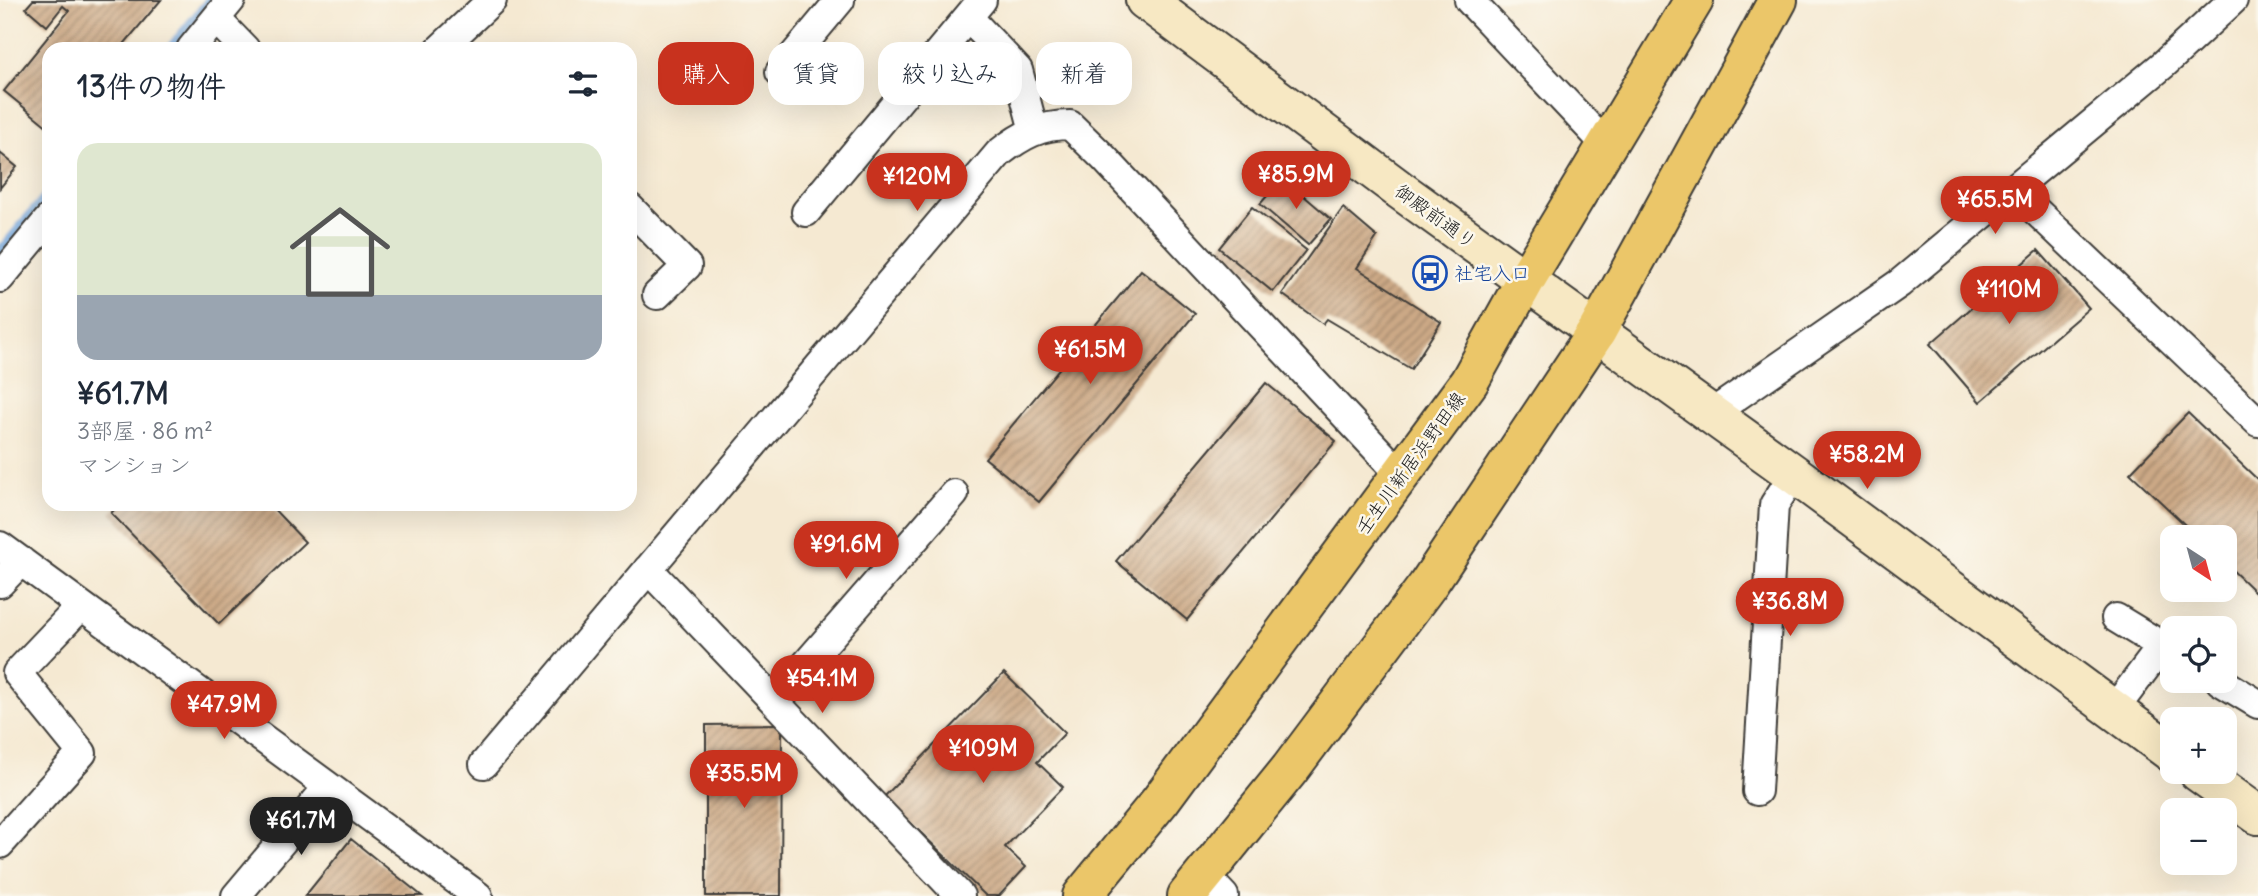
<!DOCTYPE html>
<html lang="ja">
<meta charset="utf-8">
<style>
:root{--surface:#fff;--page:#f6f6f7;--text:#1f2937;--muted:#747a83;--accent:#c8321e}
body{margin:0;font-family:Delius,"Klee One",sans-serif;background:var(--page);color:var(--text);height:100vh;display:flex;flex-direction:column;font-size:26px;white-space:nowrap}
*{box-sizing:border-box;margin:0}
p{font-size:23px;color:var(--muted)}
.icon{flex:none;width:38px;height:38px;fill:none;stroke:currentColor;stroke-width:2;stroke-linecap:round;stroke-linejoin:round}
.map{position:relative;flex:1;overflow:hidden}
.details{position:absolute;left:42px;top:42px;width:595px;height:469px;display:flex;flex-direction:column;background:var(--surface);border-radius:21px;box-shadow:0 7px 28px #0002}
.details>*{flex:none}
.guide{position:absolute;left:658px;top:42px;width:665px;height:63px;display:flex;gap:14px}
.needle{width:46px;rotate:144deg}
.buttons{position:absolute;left:2160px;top:525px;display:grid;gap:14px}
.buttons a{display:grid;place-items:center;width:77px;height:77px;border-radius:14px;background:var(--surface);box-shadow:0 7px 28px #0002;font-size:35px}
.price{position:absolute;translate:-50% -60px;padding:0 16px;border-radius:24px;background:var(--accent);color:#fff;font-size:23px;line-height:46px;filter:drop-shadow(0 2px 4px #0008)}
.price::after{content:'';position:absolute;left:50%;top:42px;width:21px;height:16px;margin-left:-10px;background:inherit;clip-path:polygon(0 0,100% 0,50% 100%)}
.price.active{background:#222;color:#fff}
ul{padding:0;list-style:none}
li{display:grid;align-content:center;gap:14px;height:371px;padding:0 35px}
li span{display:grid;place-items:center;height:217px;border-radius:21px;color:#555}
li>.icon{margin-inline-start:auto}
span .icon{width:126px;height:126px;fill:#fffc;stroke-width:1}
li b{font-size:30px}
h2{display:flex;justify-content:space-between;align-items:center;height:84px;padding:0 35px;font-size:30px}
.tag{padding:0 24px;border-radius:21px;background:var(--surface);box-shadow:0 7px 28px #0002;font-size:24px;line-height:63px}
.tag.active{background:var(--accent);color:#fff}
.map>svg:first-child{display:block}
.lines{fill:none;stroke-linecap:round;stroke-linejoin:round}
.stream{stroke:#6da1d9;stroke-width:10}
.building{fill:url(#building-hatch)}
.street-casing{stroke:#3d3b37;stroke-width:32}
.secondary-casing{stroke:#3d3b37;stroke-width:42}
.primary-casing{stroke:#3d3b37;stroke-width:42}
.street{stroke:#fff;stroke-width:28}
.secondary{stroke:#f7e8c3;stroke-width:38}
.primary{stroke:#ebc669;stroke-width:38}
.labels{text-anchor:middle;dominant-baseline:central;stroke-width:5;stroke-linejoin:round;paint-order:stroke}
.street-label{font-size:19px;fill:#1c1c1c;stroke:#fbf7ec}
.transit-label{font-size:19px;fill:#164399;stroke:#fbf7ec;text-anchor:start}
</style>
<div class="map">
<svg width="2258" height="896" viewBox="0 0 2258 896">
<defs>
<pattern id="building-hatch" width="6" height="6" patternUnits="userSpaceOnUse" patternTransform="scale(1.75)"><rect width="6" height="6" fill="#cca986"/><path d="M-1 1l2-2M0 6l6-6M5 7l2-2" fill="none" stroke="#a5896d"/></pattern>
</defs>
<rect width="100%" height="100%" fill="#fbf7ec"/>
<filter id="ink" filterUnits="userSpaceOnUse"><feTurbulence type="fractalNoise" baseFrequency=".0143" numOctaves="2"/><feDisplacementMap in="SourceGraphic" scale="14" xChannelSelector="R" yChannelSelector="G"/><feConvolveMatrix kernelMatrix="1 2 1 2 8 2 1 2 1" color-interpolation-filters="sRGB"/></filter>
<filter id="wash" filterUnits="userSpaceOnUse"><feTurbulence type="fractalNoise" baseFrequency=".00686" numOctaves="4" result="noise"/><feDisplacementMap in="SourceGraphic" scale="28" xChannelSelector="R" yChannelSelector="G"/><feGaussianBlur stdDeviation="1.57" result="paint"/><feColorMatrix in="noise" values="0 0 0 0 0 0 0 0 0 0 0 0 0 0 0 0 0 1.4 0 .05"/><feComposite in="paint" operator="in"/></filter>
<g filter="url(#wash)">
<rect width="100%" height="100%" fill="#f5e9d2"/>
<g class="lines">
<path class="stream" d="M 170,49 L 210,0
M 0,252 L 49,193"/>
</g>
<g id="blocks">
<path class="building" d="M 33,0 L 161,0 L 120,49 L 49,49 L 49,128 L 4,91 L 69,11 L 63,6 L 47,26 L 26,8 Z
M 0,153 L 17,167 L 0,188 Z
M 1283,178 L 1331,219 L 1308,245 L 1260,204 Z
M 1252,207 L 1306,250 L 1273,292 L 1219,248 Z
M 1343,208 L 1377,237 L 1357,268 L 1441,322 L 1411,369 L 1327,319 L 1323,324 L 1282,294 Z
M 2038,250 L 2089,308 L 1980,402 L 1930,344 Z
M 1141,270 L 1195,314 L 1039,502 L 985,458 Z
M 1266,383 L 1336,441 L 1187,620 L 1116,561 Z
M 2188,413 L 2258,480 L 2258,595 L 2224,562 L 2224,537 L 2198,537 L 2130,473 Z
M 120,504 L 269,504 L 305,542 L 219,624 L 111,513 Z
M 1004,673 L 1065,733 L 1037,762 L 1063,787 L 1005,847 L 1026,867 L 999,896 L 986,896 L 884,797 Z
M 782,724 L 781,896 L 706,896 L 706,725 Z
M 351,839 L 422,896 L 305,896 Z"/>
</g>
</g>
<g filter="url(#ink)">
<use href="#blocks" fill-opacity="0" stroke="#3d3b37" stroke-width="2"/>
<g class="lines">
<g class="street-casing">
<path id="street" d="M 1469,0 L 1607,146
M 968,17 L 1018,70 L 1034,131
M 216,19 L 245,49
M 191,49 L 231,0
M 440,49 L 492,0
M 780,72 L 840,0
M 2013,189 L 2258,422
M 630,208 L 687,266 L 657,295
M 806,212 L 982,0
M 0,278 L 49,219
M 1711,414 L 1900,283 L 2164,64 L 2233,0
M 0,546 L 478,896
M 648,569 L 960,896
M 0,583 L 21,561
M 2116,618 L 2172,652
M 2220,681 L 2258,704
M 774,701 L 954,494
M 2113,711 L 2162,646
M 484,764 L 999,153 C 1022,135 1040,125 1070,125 L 1104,158 L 1401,475
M 1757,791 L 1774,505 L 1794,474
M 0,844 L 82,753 L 17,673 L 81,606
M 1204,875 L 1224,896
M 236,896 L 328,787"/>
</g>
<g class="secondary-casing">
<path id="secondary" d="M 1145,0 L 1400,190 L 1794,474 L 2172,753
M 2198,772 L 2258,815"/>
</g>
<g class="primary-casing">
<path id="primary" d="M 1082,896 L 1160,801 L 1469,382 L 1525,281 L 1694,0
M 1187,896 L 1290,769 L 1427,586 L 1597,331 L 1778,0"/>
</g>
<use href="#street" class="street"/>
<use href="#secondary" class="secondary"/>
<use href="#primary" class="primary"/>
</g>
</g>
<defs>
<g id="bus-ring" transform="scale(1.75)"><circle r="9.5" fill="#fbf7ec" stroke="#1a4fb4" stroke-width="1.5"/><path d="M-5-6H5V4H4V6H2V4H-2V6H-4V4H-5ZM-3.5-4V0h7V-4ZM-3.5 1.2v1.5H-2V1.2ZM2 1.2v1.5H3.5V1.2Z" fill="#1a4fb4"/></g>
</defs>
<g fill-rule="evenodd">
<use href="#bus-ring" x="1430" y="273"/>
</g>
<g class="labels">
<g class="street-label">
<text transform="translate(1436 216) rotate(36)">御殿前通り</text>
<text transform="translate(1410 463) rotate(-54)">壬生川新居浜野田線</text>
</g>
<g class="transit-label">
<text x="1454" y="273">社宅入口</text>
</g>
</g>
</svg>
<div class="buttons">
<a><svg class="needle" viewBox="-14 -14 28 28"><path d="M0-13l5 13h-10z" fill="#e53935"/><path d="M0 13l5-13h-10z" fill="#747a83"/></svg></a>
<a><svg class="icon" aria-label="locate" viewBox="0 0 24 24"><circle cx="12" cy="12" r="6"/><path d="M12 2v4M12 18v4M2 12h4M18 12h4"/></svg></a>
<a>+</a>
<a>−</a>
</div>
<b class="price" style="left:1296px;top:211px">¥85.9M</b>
<b class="price" style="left:917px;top:213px">¥120M</b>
<b class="price" style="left:1995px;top:236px">¥65.5M</b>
<b class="price" style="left:2009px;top:326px">¥110M</b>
<b class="price" style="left:1090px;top:386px">¥61.5M</b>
<b class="price" style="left:1867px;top:491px">¥58.2M</b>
<b class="price" style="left:846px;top:581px">¥91.6M</b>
<b class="price" style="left:1790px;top:638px">¥36.8M</b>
<b class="price" style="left:822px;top:715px">¥54.1M</b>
<b class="price" style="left:224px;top:741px">¥47.9M</b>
<b class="price" style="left:983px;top:785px">¥109M</b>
<b class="price" style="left:744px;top:810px">¥35.5M</b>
<b class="price active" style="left:301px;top:857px">¥61.7M</b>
<div class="guide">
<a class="tag active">購入</a>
<a class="tag">賃貸</a>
<a class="tag">絞り込み</a>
<a class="tag">新着</a>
</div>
<section class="details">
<h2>13件の物件<svg class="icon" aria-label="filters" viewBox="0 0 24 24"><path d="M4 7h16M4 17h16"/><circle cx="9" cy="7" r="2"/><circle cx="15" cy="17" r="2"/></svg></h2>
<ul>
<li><span style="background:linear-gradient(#dfe7d0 70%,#9aa5b1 0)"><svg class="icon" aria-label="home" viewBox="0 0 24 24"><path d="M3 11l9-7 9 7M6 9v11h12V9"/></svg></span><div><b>¥61.7M</b><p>3部屋 · 86 m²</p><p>マンション</p></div></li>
</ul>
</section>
</div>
